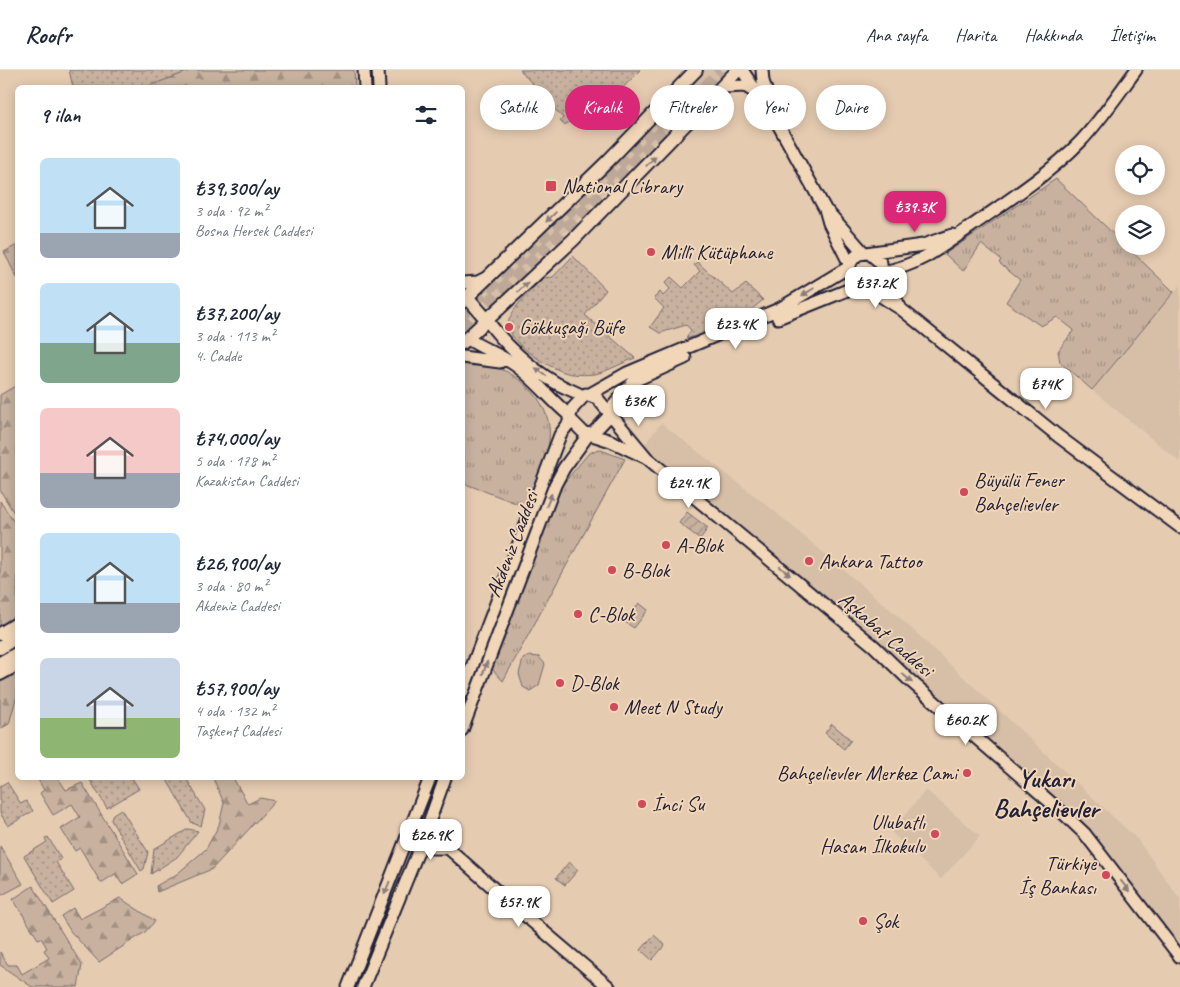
<!DOCTYPE html>
<html lang="tr">
<meta charset="utf-8">
<style>
:root{--surface:#fff;--page:#f6f6f7;--text:#1f2937;--muted:#747a83;--line:#e0e1e3;--accent:#db2777}
body{margin:0;font-family:Caveat,sans-serif;background:var(--page);color:var(--text);height:100vh;display:flex;flex-direction:column;font-size:19px;white-space:nowrap}
*{box-sizing:border-box;margin:0}
p{font-size:16px;color:var(--muted)}
.icon{flex:none;width:28px;height:28px;fill:none;stroke:currentColor;stroke-width:2;stroke-linecap:round;stroke-linejoin:round}
.map{position:relative;flex:1;overflow:hidden}
.details{position:absolute;left:15px;top:15px;width:450px;height:695px;display:flex;flex-direction:column;background:var(--surface);border-radius:8px;box-shadow:0 2px 12px #0003}
.details>*{flex:none}
.top-card{position:absolute;left:480px;top:15px;width:475px;height:45px;display:flex;gap:10px}
.buttons{position:absolute;left:1115px;top:75px;display:grid;gap:10px}
.buttons a{display:grid;place-items:center;width:50px;height:50px;border-radius:50%;background:var(--surface);box-shadow:0 2px 12px #0003;font-size:25px}
.price{position:absolute;translate:-50% -42px;padding:0 11px;border-radius:10px;background:#fff;color:#222;font-size:16px;line-height:32px;filter:drop-shadow(0 1px 2px #0008)}
.price::after{content:'';position:absolute;left:50%;top:30px;width:15px;height:11px;margin-left:-8px;background:inherit;clip-path:polygon(0 0,100% 0,50% 100%)}
.price.selected{background:var(--accent);color:#fff}
ul{padding:0;list-style:none}
li{display:flex;align-items:center;gap:15px;height:125px;padding:0 25px}
li span{display:grid;place-items:center;flex:none;width:140px;height:100px;border-radius:8px;color:#555}
li>.icon{margin-inline-start:auto}
span .icon{width:60px;height:60px;fill:#fffc;stroke-width:1}
li b{font-size:21px}
h2{display:flex;justify-content:space-between;align-items:center;height:60px;padding:0 25px;font-size:21px}
.tag{padding:0 18px;border-radius:22px;background:var(--surface);box-shadow:0 2px 12px #0003;font-size:18px;line-height:45px}
.tag.selected{background:var(--accent);color:#fff}
header{display:flex;align-items:center;gap:30px;box-sizing:border-box;height:70px;padding:0 25px;background:var(--surface);border-bottom:1px solid var(--line)}
header strong{font-size:24px}
nav{display:flex;gap:28px;margin-inline-start:auto;font-size:18px}
.map>svg:first-child{display:block}
.built{fill:#d6bea7}
.grass{fill:url(#grass-dots);stroke:#756a6d}
.forest{fill:url(#forest-firs);stroke:#756a6d}
.park{fill:url(#park-tufts);stroke:#756a6d}
.garden{fill:url(#garden-furrows);stroke:#756a6d}
.pitch{fill:#c8b29f;stroke:#756a6d}
.lines{fill:none;stroke-linecap:round;stroke-linejoin:round}
.primary-tunnel{stroke:#bea999;stroke-width:12;stroke-dasharray:12 6;stroke-linecap:butt}
.secondary-casing{stroke:#22223b;stroke-width:15}
.primary-casing{stroke:#22223b;stroke-width:16}
.secondary{stroke:#f1d6b8;stroke-width:11}
.primary{stroke:#f1d6b8;stroke-width:12}
.oneway{fill:#8a7c7a}
.poi-dot{fill:#d1495b;stroke:#f1d6b8;stroke-width:2}
.labels{text-anchor:middle;dominant-baseline:central;stroke-width:4;stroke-linejoin:round;paint-order:stroke}
.poi-label{font-size:21px;fill:#22223b;stroke:#f1d6b8;text-anchor:start}
.street-label{font-size:21px;fill:#22223b;stroke:#f1d6b8}
.district-label{font-size:26px;font-weight:bold;fill:#22223b;stroke:#f1d6b8}
</style>
<header>
<strong>Roofr</strong>
<nav><a>Ana sayfa</a><a>Harita</a><a>Hakkında</a><a>İletişim</a></nav>
</header>
<div class="map">
<svg width="1180" height="917" viewBox="0 0 1180 917">
<defs>
<pattern id="grass-dots" width="8" height="8" patternUnits="userSpaceOnUse" patternTransform="scale(1.25)"><rect width="8" height="8" fill="#c8b29f"/><path d="M2 2h.1M6 6h.1" fill="none" stroke="#a29083" stroke-width="1.8" stroke-linecap="round"/></pattern>
<pattern id="forest-firs" width="22" height="20" patternUnits="userSpaceOnUse" patternTransform="scale(1.25)"><rect width="22" height="20" fill="#c8b29f"/><path d="M5 1l3.5 6h-7zM16 11l3.5 6h-7z" fill="#a29083"/></pattern>
<pattern id="park-tufts" width="24" height="20" patternUnits="userSpaceOnUse" patternTransform="scale(1.25)"><rect width="24" height="20" fill="#c8b29f"/><path d="M3 7l-1-3M5 7V3M7 7l1-3M15 17l-1-3M17 17v-4M19 17l1-3" fill="none" stroke="#a29083"/></pattern>
<pattern id="garden-furrows" width="10" height="10" patternUnits="userSpaceOnUse" patternTransform="scale(1.25)"><rect width="10" height="10" fill="#c8b29f"/><path d="M-1 1l2-2M0 10L10 0M9 11l2-2" fill="none" stroke="#a29083"/></pattern>
</defs>
<rect width="100%" height="100%" fill="#e5cbb0"/>
<filter id="ink" filterUnits="userSpaceOnUse"><feTurbulence type="fractalNoise" baseFrequency=".02" numOctaves="2"/><feDisplacementMap in="SourceGraphic" scale="10" xChannelSelector="R" yChannelSelector="G"/><feConvolveMatrix kernelMatrix="1 2 1 2 8 2 1 2 1" color-interpolation-filters="sRGB"/></filter>
<g filter="url(#ink)">
<path class="built" d="M 705,0 L 726,0 L 490,238 L 481,228 Z
M 1180,215 L 1180,392 L 1092,320 Z
M 661,353 L 773,440 L 899,547 L 1137,769 L 1180,829 L 1180,887 L 1090,771 L 643,377 Z
M 926,720 L 980,766 L 941,809 L 891,762 Z"/>
<path class="grass" d="M 69,0 L 192,0 L 146,18 L 73,17 Z
M 520,0 L 640,0 L 608,33 L 564,55 L 560,51 L 563,48 Z
M 573,186 L 606,220 L 585,245 L 635,288 C 622,293 608,301 595,304 C 587,305 571,305 564,302 C 548,297 502,270 509,250 C 515,234 532,220 543,208 L 553,207 Z
M 697,192 L 733,224 L 746,214 L 763,230 L 752,239 L 754,247 L 686,269 L 691,260 L 686,255 L 660,263 L 650,257 L 664,238 L 654,228 L 660,222 L 663,226 L 670,219 L 665,213 L 671,207 L 683,218 L 700,201 L 694,195 Z
M 832,654 L 851,670 L 844,679 L 825,663 Z
M 94,708 L 132,708 L 139,719 L 107,738 L 90,710 Z
M 171,708 L 186,708 L 205,740 L 201,756 L 192,753 L 167,710 Z
M 7,712 L 21,734 L 26,731 L 33,741 L 8,756 L 0,743 L 0,716 Z
M 121,739 L 148,782 L 144,799 L 141,801 L 111,750 L 113,744 Z
M 188,759 L 198,761 L 177,787 L 151,804 L 154,779 Z
M 48,767 L 61,789 L 56,792 L 74,821 L 53,834 L 24,786 L 47,772 L 45,769 Z
M 569,792 L 578,800 L 565,815 L 556,808 Z
M 654,865 L 665,875 L 652,890 L 641,880 Z"/>
<path class="forest" d="M 192,0 L 354,0 L 355,17 L 146,17 Z
M 17,175 L 17,208 L 4,182 Z
M 17,315 L 17,448 L 0,420 L 0,325 Z
M 0,431 L 18,458 L 17,547 L 0,556 Z
M 17,602 L 17,625 L 9,654 L 0,659 L 0,612 Z
M 37,708 L 58,708 L 66,720 L 82,713 L 138,804 L 122,814 L 115,804 L 101,813 L 80,778 L 75,781 L 61,759 L 80,747 L 72,734 L 53,745 L 40,723 L 44,720 Z
M 213,708 L 233,708 L 248,734 L 260,728 L 275,731 L 212,799 L 157,822 L 156,816 L 177,804 L 206,779 L 219,755 L 224,733 Z
M 0,776 L 23,814 L 0,826 Z
M 33,816 L 82,895 L 78,917 L 32,917 L 0,895 L 0,882 L 8,895 L 17,895 L 22,904 L 49,888 L 44,880 L 47,878 L 41,868 L 38,869 L 13,829 Z
M 120,828 L 155,851 L 145,862 L 99,892 L 71,862 L 61,846 L 73,838 L 80,849 Z"/>
<path class="park" d="M 1056,109 L 1124,174 L 1124,176 L 1126,176 L 1174,222 L 1092,320 L 1060,292 L 1058,281 L 1074,260 L 1057,247 L 1041,256 L 1006,232 L 1020,210 L 999,193 L 1001,190 L 981,174 L 963,201 L 945,184 Z
M 462,292 C 470,292 478,292 486,294 C 520,302 554,333 549,371 C 546,393 535,416 529,438 L 463,413 Z
M 598,379 L 625,389 L 503,611 L 492,599 L 530,488 L 563,414 L 588,384 Z
M 530,586 L 539,587 L 545,594 L 539,615 L 530,621 L 523,617 L 519,604 L 523,589 Z"/>
<path class="garden" d="M 687,442 L 708,458 L 700,469 L 679,453 Z"/>
<path class="pitch" d="M 639,533 L 648,540 L 634,558 L 625,552 Z"/>
<g class="lines">
<path class="primary-tunnel" d="M 462,244 L 612,102 L 661,51
M 462,258 L 618,108 L 721,0"/>
<g class="secondary-casing">
<path id="secondary" d="M 364,0 L 365,18
M 378,0 L 379,18
M 742,0 L 778,54 L 825,139 L 829,153 L 850,195
M 762,0 L 763,11 L 773,41
M 723,17 L 745,16 L 755,22
M 828,142 L 864,183
M 869,183 L 881,193 L 882,204 L 871,215 C 850,219 841,195 859,184 L 923,175 L 952,165
M 882,202 C 915,197 939,179 966,160 C 1005,132 1046,107 1080,72 C 1101,50 1118,24 1136,0
M 882,204 L 900,237
M 462,213 L 478,212 L 488,207
M 865,216 L 901,239 L 1058,366 L 1180,457
M 778,248 L 860,215
M 487,250 C 504,274 530,298 556,313 C 565,318 574,321 583,326
M 468,269 C 482,278 498,284 512,293 C 534,307 549,329 569,345
M 462,287 L 500,292
M 590,324 L 627,303 L 779,239 L 849,197
M 608,342 L 634,311 L 685,288
M 591,365 L 610,345
M 647,388 L 611,371 L 583,362 L 569,348 L 573,338 L 586,324 L 597,328 L 647,388 L 874,576 L 907,608 L 1064,744 L 1085,764 L 1180,887
M 462,623 L 560,365 L 571,350
M 462,660 L 555,415 L 564,398 L 588,365
M 413,753 L 440,766 L 448,778 L 508,831 L 609,917
M 417,770 L 432,778 L 448,778
M 348,917 L 430,708
M 363,917 L 422,772 L 445,708"/>
</g>
<g class="primary-casing">
<path id="primary" d="M 468,228 L 487,250
M 462,232 L 607,92 L 696,0
M 462,273 L 574,169 L 738,0
M 0,564 L 18,553
M 0,578 L 18,566
M 0,593 L 18,583
M 0,604 L 18,594"/>
</g>
<use href="#secondary" class="secondary"/>
<use href="#primary" class="primary"/>
</g>
<defs><path id="oneway-solid" d="M-6-.8H1V-3.2L6.5 0L1 3.2V.8H-6Z" transform="scale(1.25)"/></defs>
<g class="oneway">
<use href="#oneway-solid" transform="translate(651 91) rotate(-46)"/>
<use href="#oneway-solid" transform="translate(551 147) rotate(136)"/>
<use href="#oneway-solid" transform="translate(523 217) rotate(-43)"/>
<use href="#oneway-solid" transform="translate(808 222) rotate(148)"/>
<use href="#oneway-solid" transform="translate(541 302) rotate(-144)"/>
<use href="#oneway-solid" transform="translate(549 430) rotate(-68)"/>
<use href="#oneway-solid" transform="translate(785 501) rotate(40)"/>
<use href="#oneway-solid" transform="translate(485 598) rotate(-70)"/>
<use href="#oneway-solid" transform="translate(907 608) rotate(42)"/>
<use href="#oneway-solid" transform="translate(1125 816) rotate(52)"/>
<use href="#oneway-solid" transform="translate(387 818) rotate(111)"/>
</g>
</g>
<g class="poi-dot">
<rect x="545" y="110" width="12" height="12" rx="2.5"/>
<circle cx="651" cy="182" r="5"/>
<circle cx="509" cy="257" r="5"/>
<circle cx="964" cy="422" r="5"/>
<circle cx="666" cy="475" r="5"/>
<circle cx="809" cy="491" r="5"/>
<circle cx="612" cy="500" r="5"/>
<circle cx="578" cy="544" r="5"/>
<circle cx="560" cy="613" r="5"/>
<circle cx="614" cy="637" r="5"/>
<circle cx="967" cy="703" r="5"/>
<circle cx="642" cy="734" r="5"/>
<circle cx="935" cy="764" r="5"/>
<circle cx="1106" cy="805" r="5"/>
<circle cx="863" cy="851" r="5"/>
</g>
<g class="labels">
<g class="poi-label">
<text x="562" y="116">National Library</text>
<text x="661" y="182">Millî Kütüphane</text>
<text x="519" y="257">Gökkuşağı Büfe</text>
<text x="974" y="410">Büyülü Fener<tspan x="974" dy="24">Bahçelievler</tspan></text>
<text x="676" y="475">A-Blok</text>
<text x="819" y="491">Ankara Tattoo</text>
<text x="622" y="500">B-Blok</text>
<text x="588" y="544">C-Blok</text>
<text x="570" y="613">D-Blok</text>
<text x="624" y="637">Meet N Study</text>
<text x="957" y="703" text-anchor="end">Bahçelievler Merkez Cami</text>
<text x="652" y="734">İnci Su</text>
<text x="925" y="752" text-anchor="end">Ulubatlı<tspan x="925" dy="24">Hasan İlkokulu</tspan></text>
<text x="1096" y="793" text-anchor="end">Türkiye<tspan x="1096" dy="24">İş Bankası</tspan></text>
<text x="873" y="851">Şok</text>
</g>
<g class="street-label">
<text transform="translate(512 474) rotate(-69)">Akdeniz Caddesi</text>
<text transform="translate(886 564) rotate(41)">Aşkabat Caddesi</text>
</g>
<g class="district-label">
<text x="1046" y="708">Yukarı<tspan x="1046" dy="30">Bahçelievler</tspan></text>
</g>
</g>
</svg>
<div class="buttons">
<a><svg class="icon" aria-label="locate" viewBox="0 0 24 24"><circle cx="12" cy="12" r="6"/><path d="M12 2v4M12 18v4M2 12h4M18 12h4"/></svg></a>
<a><svg class="icon" aria-label="layers" viewBox="0 0 24 24"><path d="M12 4l9 5-9 5-9-5zM3 14l9 5 9-5"/></svg></a>
</div>
<b class="price selected" style="left:915px;top:163px">₺39.3K</b>
<b class="price" style="left:876px;top:239px">₺37.2K</b>
<b class="price" style="left:736px;top:280px">₺23.4K</b>
<b class="price" style="left:1046px;top:340px">₺74K</b>
<b class="price" style="left:639px;top:357px">₺36K</b>
<b class="price" style="left:689px;top:439px">₺24.1K</b>
<b class="price" style="left:966px;top:676px">₺60.2K</b>
<b class="price" style="left:431px;top:791px">₺26.9K</b>
<b class="price" style="left:519px;top:858px">₺57.9K</b>
<div class="top-card">
<a class="tag">Satılık</a>
<a class="tag selected">Kiralık</a>
<a class="tag">Filtreler</a>
<a class="tag">Yeni</a>
<a class="tag">Daire</a>
</div>
<section class="details">
<h2>9 ilan<svg class="icon" aria-label="filters" viewBox="0 0 24 24"><path d="M4 7h16M4 17h16"/><circle cx="9" cy="7" r="2"/><circle cx="15" cy="17" r="2"/></svg></h2>
<ul>
<li><span style="background:linear-gradient(#bfe0f5 75%,#9aa5b1 0)"><svg class="icon" aria-label="home" viewBox="0 0 24 24"><path d="M3 11l9-7 9 7M6 9v11h12V9"/></svg></span><div><b>₺39,300/ay</b><p>3 oda · 92 m²</p><p>Bosna Hersek Caddesi</p></div></li>
<li><span style="background:linear-gradient(#bfe0f5 60%,#7fa58c 0)"><svg class="icon" aria-label="home" viewBox="0 0 24 24"><path d="M3 11l9-7 9 7M6 9v11h12V9"/></svg></span><div><b>₺37,200/ay</b><p>3 oda · 113 m²</p><p>4. Cadde</p></div></li>
<li><span style="background:linear-gradient(#f6c9c9 65%,#9aa5b1 0)"><svg class="icon" aria-label="home" viewBox="0 0 24 24"><path d="M3 11l9-7 9 7M6 9v11h12V9"/></svg></span><div><b>₺74,000/ay</b><p>5 oda · 178 m²</p><p>Kazakistan Caddesi</p></div></li>
<li><span style="background:linear-gradient(#bfe0f5 70%,#9aa5b1 0)"><svg class="icon" aria-label="home" viewBox="0 0 24 24"><path d="M3 11l9-7 9 7M6 9v11h12V9"/></svg></span><div><b>₺26,900/ay</b><p>3 oda · 80 m²</p><p>Akdeniz Caddesi</p></div></li>
<li><span style="background:linear-gradient(#c9d6e8 60%,#8fb573 0)"><svg class="icon" aria-label="home" viewBox="0 0 24 24"><path d="M3 11l9-7 9 7M6 9v11h12V9"/></svg></span><div><b>₺57,900/ay</b><p>4 oda · 132 m²</p><p>Taşkent Caddesi</p></div></li>
</ul>
</section>
</div>
